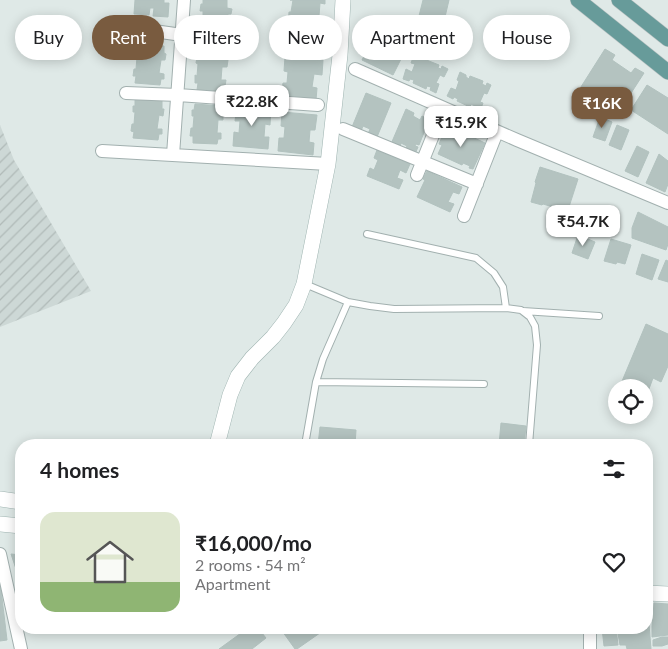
<!DOCTYPE html>
<meta charset="utf-8">
<style>
:root{--surface:#fff;--page:#f2f2f2;--text:#202124;--muted:#757577;--line:#e0e0e0;--accent:#795b3f}
body{margin:0;font-family:Lato,sans-serif;background:var(--page);color:var(--text);height:100vh;display:flex;flex-direction:column;font-size:19px;white-space:nowrap}
*{box-sizing:border-box;margin:0}
p{font-size:16px;color:var(--muted)}
.icon{flex:none;width:28px;height:28px;fill:none;stroke:currentColor;stroke-width:2;stroke-linecap:round;stroke-linejoin:round}
.map{position:relative;flex:1;overflow:hidden}
.panel{position:absolute;left:15px;top:439px;width:638px;height:195px;display:flex;flex-direction:column;background:var(--surface);border-radius:20px;box-shadow:0 2px 12px #0003}
.panel>*{flex:none}
.top-card{position:absolute;left:15px;top:15px;width:639px;height:45px;display:flex;gap:10px}
.buttons{position:absolute;left:608px;top:379px;display:grid;gap:10px}
.buttons a{display:grid;place-items:center;width:45px;height:45px;border-radius:50%;background:var(--surface);box-shadow:0 2px 12px #0003;font-size:25px}
.price{position:absolute;translate:-50% -42px;padding:0 11px;border-radius:10px;background:#fff;color:#222;font-size:16px;line-height:32px;filter:drop-shadow(0 1px 2px #0008)}
.price::after{content:'';position:absolute;left:50%;top:30px;width:15px;height:11px;margin-left:-8px;background:inherit;clip-path:polygon(0 0,100% 0,50% 100%)}
.price.current{background:var(--accent);color:#fff}
ul{padding:0;list-style:none}
li{display:flex;align-items:center;gap:15px;height:125px;padding:0 25px}
li+li{border-top:1px solid var(--line)}
li span{display:grid;place-items:center;flex:none;width:140px;height:100px;border-radius:15px;color:#555}
li>.icon{margin-inline-start:auto}
span .icon{width:60px;height:60px;fill:#fffc;stroke-width:1}
li b{font-size:21px}
h2{display:flex;justify-content:space-between;align-items:center;height:60px;padding:0 25px;font-size:21px}
.chip{padding:0 18px;border-radius:22px;background:var(--surface);box-shadow:0 2px 12px #0003;font-size:18px;line-height:45px}
.chip.current{background:var(--accent);color:#fff}
.map>svg:first-child{display:block}
.industrial{fill:url(#industrial-furrows)}
.building{fill:#b4c3c0;stroke:#b2c2bf}
.lines{fill:none;stroke-linecap:round;stroke-linejoin:round}
.lane-casing{stroke:#a2b0af;stroke-width:8}
.street-casing{stroke:#a2b0af;stroke-width:14}
.secondary-casing{stroke:#9fb4b1;stroke-width:16}
.primary-casing{stroke:#bcc3c3;stroke-width:16}
.lane{stroke:#fff;stroke-width:6}
.street{stroke:#fff;stroke-width:12}
.secondary{stroke:#fff;stroke-width:15}
.primary{stroke:#679b9a;stroke-width:15}
</style>
<div class="map">
<svg width="668" height="649" viewBox="0 0 668 649">
<defs>
<pattern id="industrial-furrows" width="10" height="10" patternUnits="userSpaceOnUse" patternTransform="scale(1.25)"><rect width="10" height="10" fill="#cdd8d6"/><path d="M-1 1l2-2M0 10L10 0M9 11l2-2" fill="none" stroke="#b0bab8"/></pattern>
</defs>
<rect width="100%" height="100%" fill="#dfe9e7"/>
<path class="industrial" d="M 0,125 L 14,160 L 91,291 L 0,327 Z"/>
<path class="building" d="M 135,0 L 164,0 L 164,3 L 169,3 L 168,17 L 153,16 L 154,8 L 150,8 L 149,15 L 134,14 Z
M 203,0 L 227,0 L 227,8 L 232,9 L 231,14 L 228,14 L 227,20 L 203,18 L 203,11 L 200,11 L 201,4 L 203,4 Z
M 290,0 L 325,0 L 325,4 L 320,3 L 319,16 L 323,17 L 322,28 L 288,25 L 289,12 L 291,12 L 293,0 Z
M 423,0 L 449,0 L 441,34 L 416,28 Z
M 374,36 L 405,51 L 393,75 L 362,60 Z
M 137,44 L 164,46 L 164,53 L 166,54 L 165,60 L 161,60 L 159,73 L 164,74 L 164,79 L 161,79 L 160,85 L 135,83 L 136,76 L 133,76 L 134,69 L 136,69 L 137,57 L 134,57 L 135,50 L 137,50 Z
M 605,49 L 615,55 L 612,60 L 631,73 L 635,68 L 644,73 L 617,115 L 607,108 L 610,103 L 593,92 L 590,97 L 579,90 Z
M 199,51 L 226,53 L 225,60 L 228,60 L 227,67 L 222,67 L 221,80 L 226,80 L 225,86 L 222,85 L 222,92 L 197,90 L 198,83 L 195,83 L 195,75 L 197,76 L 198,64 L 196,63 L 197,57 L 199,57 Z
M 414,55 L 439,65 L 438,68 L 441,69 L 442,66 L 448,69 L 444,77 L 440,75 L 436,83 L 439,84 L 436,93 L 430,90 L 431,87 L 427,86 L 426,89 L 413,83 L 414,80 L 410,79 L 409,81 L 403,79 L 406,69 L 412,72 L 415,64 L 411,63 Z
M 285,57 L 323,60 L 322,75 L 314,74 L 312,87 L 317,88 L 316,100 L 281,96 L 283,83 L 287,83 L 288,72 L 284,71 Z
M 460,72 L 466,75 L 466,77 L 469,79 L 470,76 L 483,81 L 482,84 L 486,86 L 487,83 L 491,85 L 487,94 L 484,93 L 480,102 L 483,103 L 480,111 L 474,108 L 475,106 L 471,104 L 470,107 L 457,101 L 458,99 L 454,97 L 453,99 L 447,96 L 451,88 L 456,90 L 459,81 L 457,80 Z
M 647,85 L 668,98 L 668,134 L 631,110 Z
M 366,93 L 391,103 L 377,137 L 368,134 L 370,129 L 363,126 L 361,131 L 352,127 Z
M 135,99 L 162,101 L 162,109 L 164,109 L 163,116 L 159,115 L 157,129 L 162,129 L 162,134 L 159,134 L 158,140 L 133,138 L 134,132 L 131,131 L 132,124 L 134,124 L 135,112 L 133,112 L 133,106 L 135,106 Z
M 195,104 L 221,106 L 221,113 L 223,113 L 223,120 L 218,120 L 217,133 L 221,133 L 221,139 L 218,139 L 217,144 L 193,143 L 193,136 L 190,136 L 191,128 L 193,128 L 194,116 L 192,116 L 192,110 L 194,110 Z
M 237,106 L 271,109 L 270,125 L 265,124 L 264,137 L 269,137 L 268,149 L 233,146 L 234,132 L 239,133 L 240,121 L 235,121 Z
M 406,109 L 414,113 L 413,116 L 420,120 L 422,116 L 430,120 L 427,127 L 425,126 L 423,129 L 425,130 L 419,145 L 416,144 L 415,146 L 418,147 L 415,154 L 405,150 L 407,146 L 401,143 L 400,147 L 391,144 Z
M 282,112 L 317,115 L 315,130 L 310,130 L 309,142 L 314,143 L 313,155 L 278,151 L 279,138 L 284,138 L 285,127 L 281,126 Z
M 600,117 L 612,122 L 605,141 L 593,137 Z
M 617,125 L 629,130 L 621,150 L 609,145 Z
M 449,126 L 485,143 L 473,169 L 469,168 L 470,166 L 463,163 L 462,165 L 438,154 L 442,145 L 439,144 L 444,132 L 446,133 Z
M 637,146 L 649,152 L 638,177 L 625,171 Z
M 377,150 L 410,164 L 406,173 L 400,170 L 397,178 L 403,180 L 399,189 L 367,176 L 370,168 L 374,170 L 378,160 L 374,158 Z
M 659,154 L 668,161 L 668,184 L 665,192 L 646,183 Z
M 540,167 L 578,179 L 567,213 L 553,209 L 553,207 L 543,204 L 542,205 L 531,202 L 536,183 L 535,182 Z
M 427,171 L 462,187 L 459,194 L 453,192 L 448,202 L 454,204 L 450,212 L 417,197 L 425,180 L 423,179 Z
M 638,212 L 668,227 L 668,244 L 666,250 L 632,238 L 632,228 Z
M 578,235 L 595,242 L 588,259 L 572,253 Z
M 611,239 L 631,245 L 625,264 L 617,262 L 616,264 L 604,261 Z
M 642,254 L 659,260 L 652,280 L 636,274 Z
M 666,260 L 668,261 L 668,282 L 658,279 Z
M 646,324 L 668,334 L 668,366 L 661,382 L 653,378 L 646,397 L 644,396 L 644,388 L 624,388 L 620,386 Z
M 501,423 L 526,426 L 524,445 L 499,445 Z
M 320,427 L 356,430 L 355,445 L 318,445 Z
M 11,554 L 21,555 L 21,584 Z
M 0,581 L 7,640 L 0,641 Z
M 654,603 L 668,604 L 668,635 L 652,637 L 652,627 Z
M 646,624 L 649,624 L 651,649 L 627,649 L 626,645 L 620,645 L 617,628 L 646,628 Z
M 248,628 L 258,628 L 266,638 L 252,649 L 219,649 Z
M 280,628 L 327,628 L 297,649 L 295,649 Z
M 602,628 L 616,628 L 618,645 L 604,646 Z
M 662,637 L 668,637 L 668,644 L 662,646 L 653,646 L 653,640 Z"/>
<g class="lines">
<g class="lane-casing">
<path id="lane" d="M 367,234 L 476,258 L 494,273 L 503,287 L 506,308
M 305,284 L 348,302 L 370,306 L 394,309 L 506,308 L 521,310 L 530,317 L 535,326 L 537,345 L 529,445
M 523,311 L 599,316
M 316,382 L 484,384
M 305,445 L 316,382 L 323,359 L 348,302"/>
</g>
<g class="street-casing">
<path id="street" d="M 133,28 L 182,35
M 287,35 L 341,38
M 355,69 L 517,140 L 668,203
M 126,93 L 178,95 L 318,105
M 343,129 L 477,184
M 102,151 L 328,164
M 173,155 L 184,0
M 417,175 L 444,108
M 464,216 L 497,132
M 0,554 L 21,649
M 590,628 L 590,649"/>
</g>
<g class="secondary-casing">
<path id="secondary" d="M 217,445 L 230,395 L 238,376 L 252,358 L 273,337 L 284,323 L 296,305 L 304,284 L 328,164 L 340,55 L 343,0
M 0,499 L 21,502
M 0,524 L 21,526
M 646,593 L 668,594"/>
</g>
<g class="primary-casing">
<path id="primary" d="M 578,0 L 668,72
M 619,0 L 668,39"/>
</g>
<use href="#lane" class="lane"/>
<use href="#street" class="street"/>
<use href="#secondary" class="secondary"/>
<use href="#primary" class="primary"/>
</g>
</svg>
<div class="buttons">
<a><svg class="icon" aria-label="locate" viewBox="0 0 24 24"><circle cx="12" cy="12" r="6"/><path d="M12 2v4M12 18v4M2 12h4M18 12h4"/></svg></a>
</div>
<b class="price" style="left:252px;top:127px">₹22.8K</b>
<b class="price current" style="left:602px;top:129px">₹16K</b>
<b class="price" style="left:461px;top:148px">₹15.9K</b>
<b class="price" style="left:583px;top:247px">₹54.7K</b>
<div class="top-card">
<a class="chip">Buy</a>
<a class="chip current">Rent</a>
<a class="chip">Filters</a>
<a class="chip">New</a>
<a class="chip">Apartment</a>
<a class="chip">House</a>
</div>
<section class="panel">
<h2>4 homes<svg class="icon" aria-label="filters" viewBox="0 0 24 24"><path d="M4 7h16M4 17h16"/><circle cx="9" cy="7" r="2"/><circle cx="15" cy="17" r="2"/></svg></h2>
<ul>
<li><span style="background:linear-gradient(#dfe7d0 70%,#8fb573 0)"><svg class="icon" aria-label="home" viewBox="0 0 24 24"><path d="M3 11l9-7 9 7M6 9v11h12V9"/></svg></span><div><b>₹16,000/mo</b><p>2 rooms · 54 m²</p><p>Apartment</p></div><svg class="icon" aria-label="heart" viewBox="0 0 24 24"><path d="M12 20l-8-8c-3-5 5-10 8-4 3-6 11-1 8 4z"/></svg></li>
</ul>
</section>
</div>
